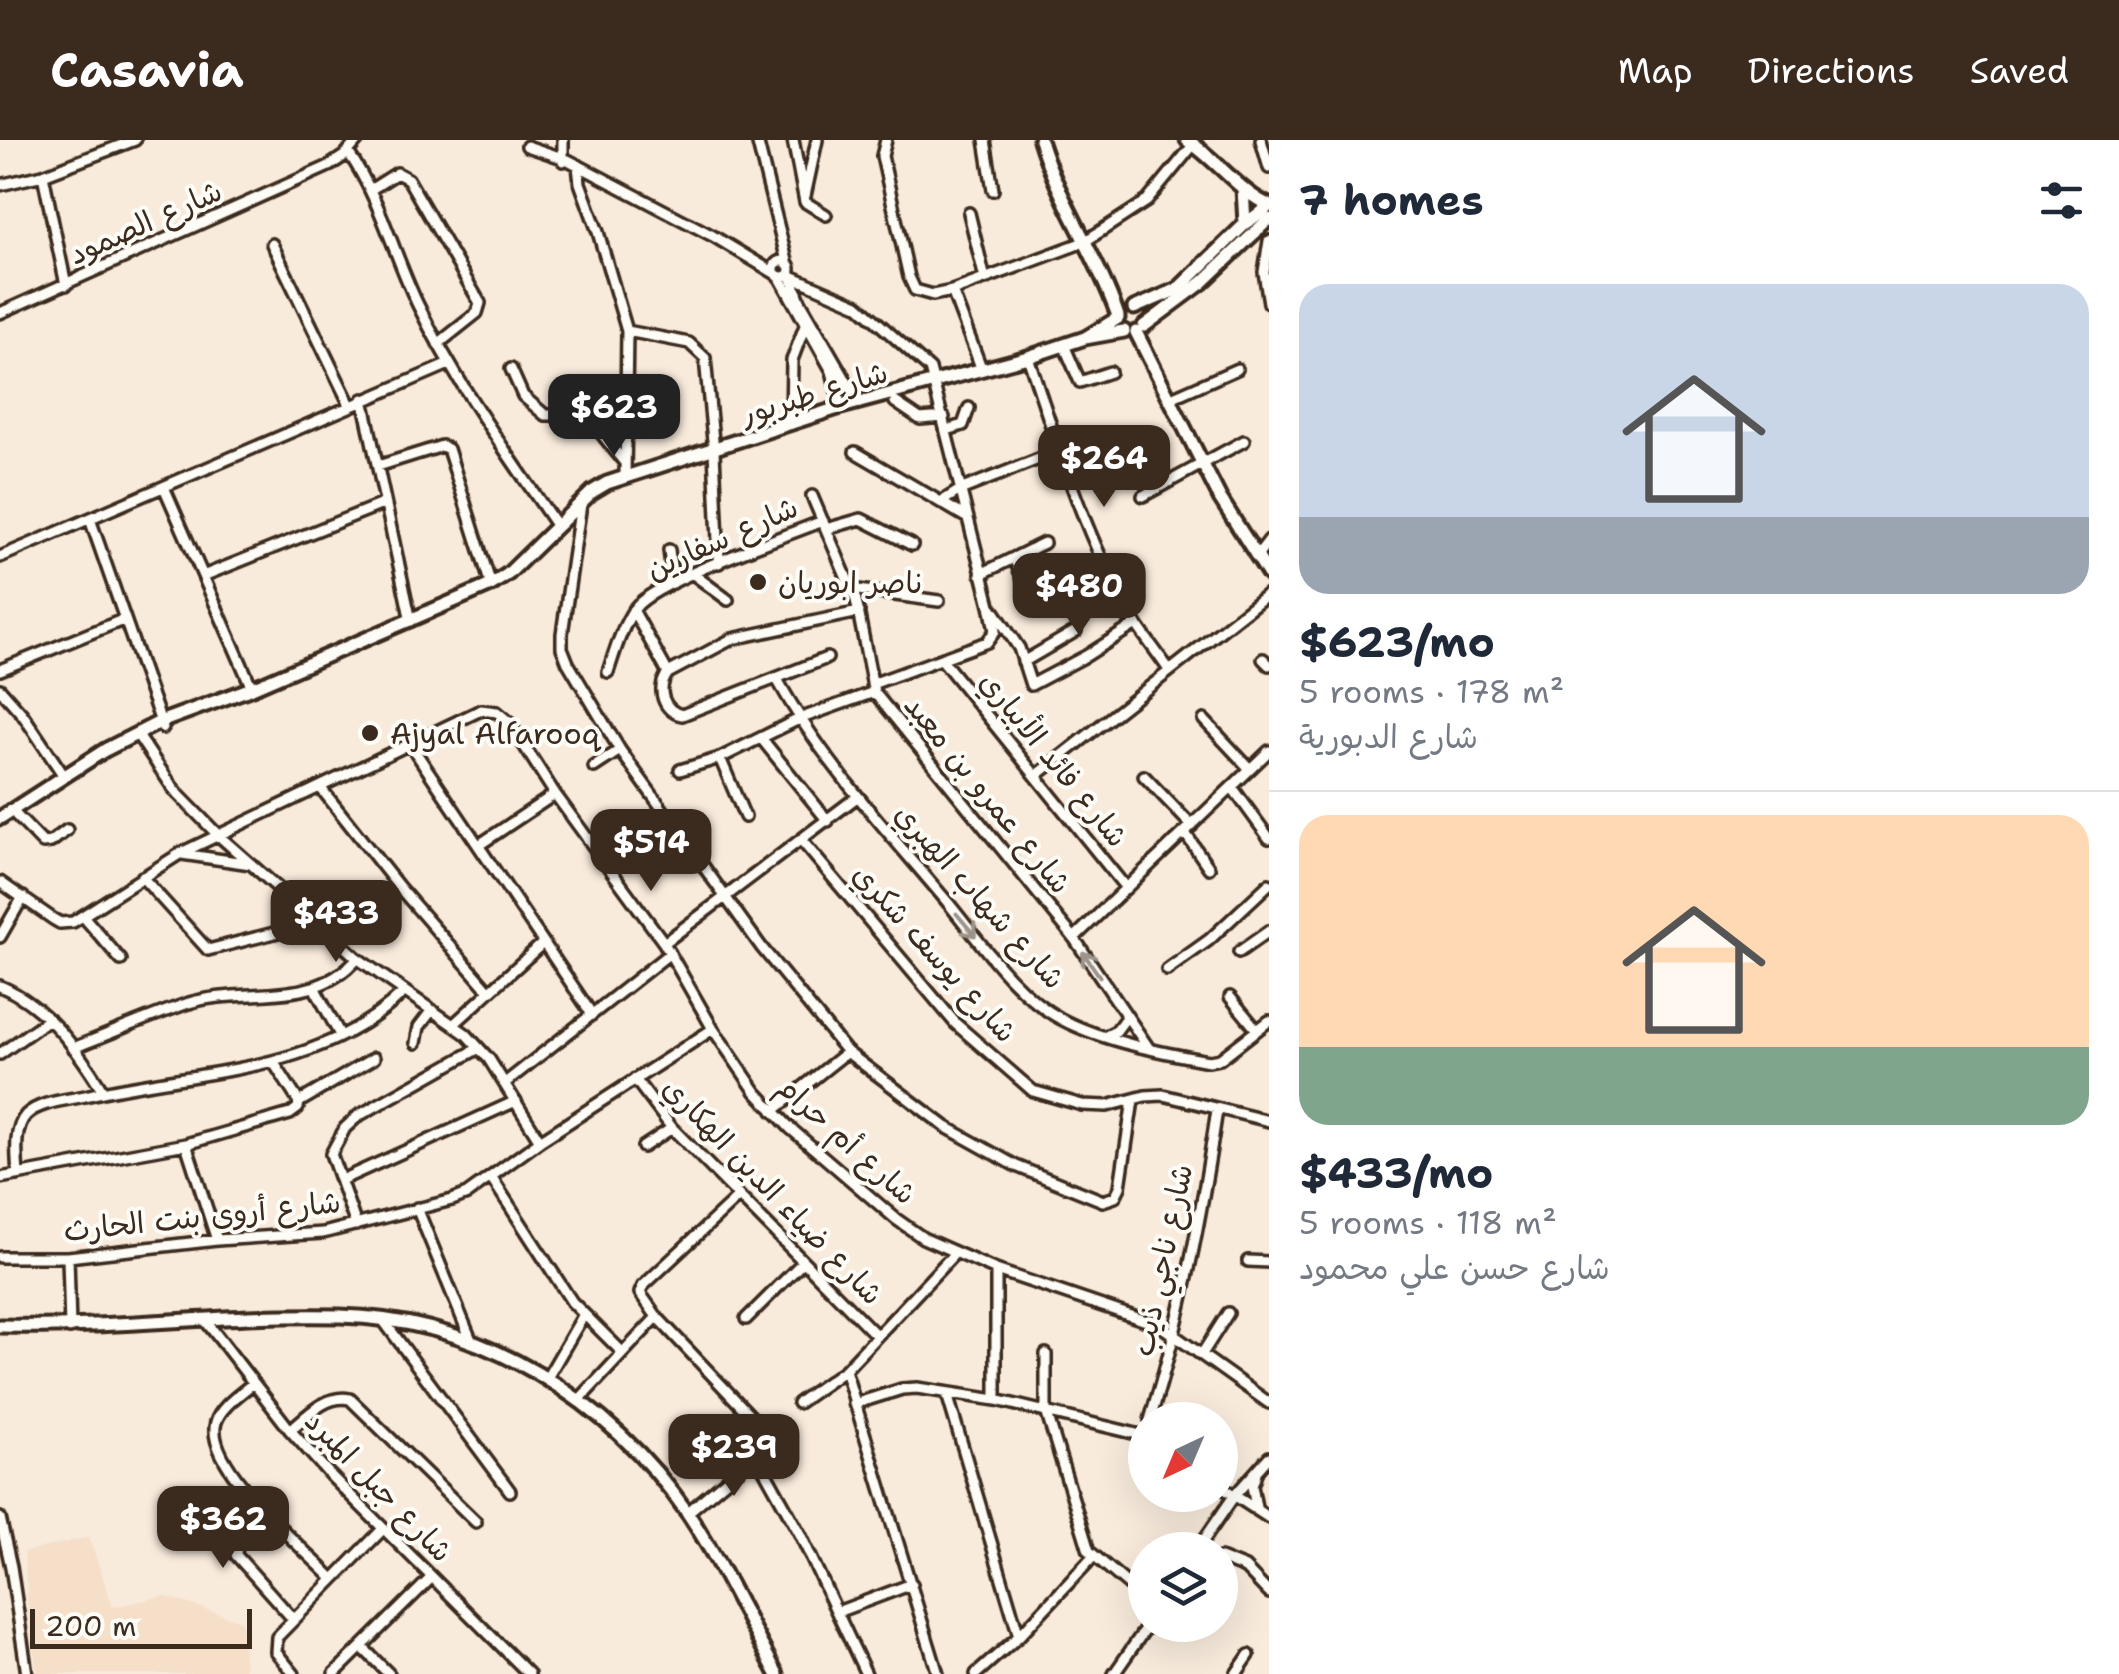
<!DOCTYPE html>
<meta charset="utf-8">
<style>
:root{--surface:#fff;--page:#f6f6f7;--text:#1f2937;--muted:#747a83;--line:#e0e1e3;--accent:#3b2a1e}
body{margin:0;font-family:"Shantell Sans","Playpen Sans Arabic",sans-serif;background:var(--page);color:var(--text);height:100vh;display:flex;flex-direction:column;font-size:38px;white-space:nowrap}
*{box-sizing:border-box;margin:0}
p{font-size:32px;color:var(--muted)}
.icon{flex:none;width:55px;height:55px;fill:none;stroke:currentColor;stroke-width:2;stroke-linecap:round;stroke-linejoin:round}
.map{position:relative;flex:1;overflow:hidden}
.sheet{display:flex;flex-direction:column;background:var(--surface);width:850px}
.sheet>*{flex:none}
.needle{width:65px;rotate:224deg}
.fabs{position:absolute;left:1128px;top:1262px;display:grid;gap:20px}
.fabs a{display:grid;place-items:center;width:110px;height:110px;border-radius:50%;background:var(--surface);box-shadow:0 10px 40px #0002;font-size:50px}
.scale{position:absolute;left:30px;bottom:25px;width:222px;box-sizing:border-box;padding-left:10px;border:5px solid #3b2a1e;border-top:0;font-size:28px;line-height:35px;white-space:nowrap;color:#3b2a1e;-webkit-text-stroke:8px #fdfcf7;paint-order:stroke}
.price{position:absolute;translate:-50% -85px;padding:0 22px;border-radius:20px;background:var(--accent);color:#fff;font-size:32px;line-height:65px;filter:drop-shadow(0 2px 5px #0008)}
.price::after{content:'';position:absolute;left:50%;top:60px;width:30px;height:22px;margin-left:-15px;background:inherit;clip-path:polygon(0 0,100% 0,50% 100%)}
.price.on{background:#222;color:#fff}
ul{padding:0;list-style:none}
li{display:grid;align-content:center;gap:20px;height:530px;padding:0 30px}
li+li{border-top:2px solid var(--line)}
li span{display:grid;place-items:center;height:310px;border-radius:30px;color:#555}
li>.icon{margin-inline-start:auto}
span .icon{width:180px;height:180px;fill:#fffc;stroke-width:1}
li b{font-size:42px}
h2{display:flex;justify-content:space-between;align-items:center;height:120px;padding:0 30px;font-size:42px}
header{display:flex;align-items:center;gap:60px;box-sizing:border-box;height:140px;padding:0 50px;background:var(--accent);color:#fff}
header strong{font-size:48px}
nav{display:flex;gap:55px;margin-inline-start:auto;font-size:35px}
main{display:flex;flex:1;min-height:0}
.map>svg:first-child{display:block}
.built{fill:#f5dfc9}
.lines{fill:none;stroke-linecap:round;stroke-linejoin:round}
.minor-casing{stroke:#3b2a1e;stroke-width:16}
.tertiary-casing{stroke:#3b2a1e;stroke-width:19}
.minor{stroke:#fdfcf7;stroke-width:9}
.tertiary{stroke:#fdfcf7;stroke-width:11}
.oneway{stroke:#9c938a}
.poi-dot{fill:#3b2a1e;stroke:#fdfcf7;stroke-width:4}
.labels{text-anchor:middle;dominant-baseline:central;stroke-width:8;stroke-linejoin:round;paint-order:stroke}
.street-label{font-size:30px;fill:#3b2a1e;stroke:#fdfcf7}
.poi-label{font-size:30px;fill:#3b2a1e;stroke:#fdfcf7;text-anchor:start}
</style>
<header>
<strong>Casavia</strong>
<nav><a>Map</a><a>Directions</a><a>Saved</a></nav>
</header>
<main>
<div class="map">
<svg width="1269" height="1534" viewBox="0 0 1269 1534">
<rect width="100%" height="100%" fill="#f8ebdc"/>
<filter id="ink" filterUnits="userSpaceOnUse"><feTurbulence type="fractalNoise" baseFrequency=".01" numOctaves="2"/><feDisplacementMap in="SourceGraphic" scale="20" xChannelSelector="R" yChannelSelector="G"/><feConvolveMatrix kernelMatrix="1 2 1 2 8 2 1 2 1" color-interpolation-filters="sRGB"/></filter>
<g filter="url(#ink)">
<path class="built" d="M 89,1397 L 113,1467 L 164,1456 L 242,1481 L 245,1534 L 38,1534 L 30,1494 L 24,1412 Z"/>
<g class="lines">
<g class="minor-casing">
<path id="minor" d="M 563,0 L 563,21
M 757,0 L 788,125
M 793,0 L 805,62 L 826,75
M 886,0 L 882,16 L 909,137 L 915,150 L 933,155 L 952,151 L 1084,102 L 1147,61 L 1194,4
M 985,0 L 993,50
M 1261,0 L 1269,28
M 527,6 L 568,20 L 713,96 L 776,134
M 348,12 C 380,58 394,115 418,165 C 456,243 507,313 556,385
M 578,26 L 580,43 L 598,92 L 627,191 L 625,337
M 43,35 L 66,145
M 0,45 L 43,35 L 135,0
M 370,50 L 397,33 L 408,39 L 480,163 L 477,173 L 438,204
M 805,56 L 817,0
M 969,73 L 985,139
M 1269,101 L 1264,132 L 1269,163
M 272,104 L 350,265
M774 129a8 8 0 1 1 16 0a8 8 0 1 1-16 0Z
M 790,133 L 800,161 L 859,263
M 779,136 L 832,231 L 841,267
M 791,136 L 858,165 L 930,229 L 990,465 L 995,491 L 987,502 L 872,544
M 952,151 L 982,230
M 0,173 L 329,26 L 344,16 L 358,0
M 627,191 L 689,203 L 705,218 L 714,311 L 719,423
M 1064,205 L 1080,242 L 1110,232
M 1028,217 C 1059,307 1086,404 1137,485 C 1147,500 1159,515 1169,530
M 511,229 L 523,256 L 545,275 L 564,275 L 599,255
M 1171,258 L 1237,229
M 363,259 L 411,481
M 895,262 L 920,279 L 944,277
M 580,267 L 625,323
M 791,284 L 792,220 L 806,183
M 947,290 L 963,285 L 969,268
M 855,312 L 966,377
M 378,326 L 442,306 L 448,309 L 491,445
M 164,347 L 252,548
M 812,356 L 856,460 L 874,552 L 1074,798 L 1148,907
M 1143,356 L 1244,301
M 941,362 L 960,350 L 1097,296
M 581,364 L 562,494 L 562,508 L 568,523 L 620,610 L 762,808 L 847,912 L 946,987 L 1016,1026 L 1103,1061 L 1115,1057 L 1120,1047 L 1133,960
M 90,379 L 163,588
M 826,389 L 861,379 L 912,405
M 669,410 L 673,443
M 0,417 L 449,224
M 1256,417 L 1269,400
M 1014,418 L 1029,453
M 693,434 L 728,460
M 981,434 L 1044,403
M 203,436 L 385,363
M 851,449 L 939,461
M 992,468 L 1019,508 L 1031,545 L 1086,516 L 1136,484
M 633,470 L 668,533
M 1263,519 L 1269,525
M 943,521 L 1126,748
M 1023,522 L 1076,491
M 0,530 L 125,479
M 608,532 C 615,511 622,486 635,468 C 654,442 787,395 823,381
M 668,533 C 656,549 663,571 682,575 L 827,518
M 668,533 L 732,499 L 859,472
M 777,539 C 823,623 888,691 949,764 C 981,803 1016,855 1061,879 C 1102,901 1164,913 1209,921 L 1220,919 L 1269,881
M 0,549 L 23,575 L 64,636
M 1204,580 L 1250,629
M 137,594 L 175,651 L 218,695 L 357,818 L 466,894 L 489,919 L 540,1001
M 761,598 L 828,681
M 410,604 L 591,873
M 720,618 L 745,677
M 594,627 L 620,610
M 680,630 L 720,618 L 799,579 L 874,552
M 1036,636 L 1269,453
M 1144,636 L 1192,686
M 320,647 L 399,747 L 489,851
M 1232,647 L 1269,698
M 11,670 L 43,703 L 51,702 L 67,690
M 1185,693 L 1209,728
M 802,701 L 956,884 L 1033,951 L 1082,965 L 1107,966 L 1145,956 L 1163,955 L 1269,981
M 479,705 L 555,654
M 182,714 L 251,724
M 142,737 L 208,810 L 317,782
M 0,742 L 53,779 L 60,783 L 73,782 L 181,713 L 481,570 L 497,572 L 509,582 L 555,654 L 664,803 L 713,889 L 756,952 L 790,988 L 896,1079 L 923,1098 L 996,1130 L 1161,1186 L 1269,1263
M 83,776 L 121,820
M 0,797 L 23,757
M 1074,798 L 1269,611
M 664,803 L 857,657
M 1239,812 L 1269,791
M 1167,830 L 1209,800 L 1269,744
M 0,846 C 47,866 77,909 103,951
M 314,847 L 340,895
M 1230,857 L 1257,890
M 453,885 L 543,803
M 1106,896 L 1116,891 L 1127,876
M 416,903 L 419,887 L 432,870
M 73,908 C 112,893 150,876 189,863 C 245,846 315,869 357,818
M 0,914 L 49,879
M 635,939 L 672,988 L 877,1196
M 505,943 L 670,813
M 299,962 L 374,918
M 773,971 L 847,912
M 186,1004 L 217,1100
M 643,1007 L 672,988
M 18,1035 C 17,1017 13,989 26,975 C 39,962 67,960 85,956 C 194,929 315,937 403,853
M 491,1037 L 572,1162 L 623,1213 L 657,1177
M 0,1038 L 186,1004 L 290,974 L 298,968 L 299,962 L 274,923
M 341,1040 L 516,961
M 417,1068 L 471,1200
M 356,1085 L 331,1014 L 345,988 L 358,976 L 479,908
M 0,1117 L 68,1117 L 217,1100 L 323,1093 L 452,1060 L 467,1054 L 540,1001 L 713,889
M 68,1117 L 70,1188
M 1248,1121 L 1269,1122
M 746,1179 L 803,1122
M 205,1180 L 290,1290 L 330,1335 L 529,1534
M 383,1180 L 510,1351
M 1046,1214 L 1046,1271 L 1089,1411 L 1145,1459
M 1202,1214 L 1228,1173
M 845,1230 L 938,1534
M 547,1238 L 583,1176
M 253,1243 C 241,1254 221,1266 216,1282 C 203,1326 305,1409 333,1439
M 947,1254 L 1019,1496
M 996,1260 L 996,1130
M 578,1261 L 623,1213
M 798,1263 L 845,1230 L 954,1114
M 854,1264 L 902,1249 L 917,1248 L 996,1260 L 1145,1296
M 1150,1280 C 1182,1176 1201,1077 1217,970
M 290,1290 C 307,1276 326,1254 350,1259 L 476,1382
M 756,1315 L 800,1394 L 866,1534
M 1256,1334 L 1252,1346 L 1256,1367
M 1220,1346 L 1269,1378
M 264,1371 L 237,1405 L 236,1415 L 293,1479
M 687,1373 L 756,1315 L 761,1287 L 657,1177 L 640,1153 L 643,1146 L 738,1057
M 0,1378 L 11,1427 L 27,1534
M 1197,1410 L 1234,1356 L 1269,1317
M 1220,1418 L 1245,1428 L 1269,1453
M 837,1472 L 912,1444
M 362,1507 L 389,1534
M 294,1534 L 276,1512 L 277,1497 L 382,1390
M 334,1534 L 431,1438
M 976,1534 L 1019,1496 L 1094,1416
M 1114,1534 L 1148,1485
M 1236,1534 L 1249,1515"/>
</g>
<g class="tertiary-casing">
<path id="tertiary" d="M 1040,0 C 1059,62 1097,115 1118,176
M 1187,0 C 1215,18 1243,55 1269,65
M 1243,48 L 1245,84
M 1134,168 L 1178,149 L 1245,84 L 1269,66
M 1144,186 L 1203,142 L 1269,79
M 1136,192 L 1220,358 L 1269,435
M 1085,198 L 1118,178
M 0,678 L 105,610 L 160,582 L 252,548 L 491,445 L 508,434 L 592,352 L 607,343 L 841,267 L 1028,217 L 1085,198 L 1124,191
M 0,1186 C 114,1189 227,1173 340,1176 C 481,1179 610,1260 689,1375 C 722,1425 748,1481 777,1534"/>
</g>
<use href="#minor" class="minor"/>
<use href="#tertiary" class="tertiary"/>
</g>
<defs><path id="oneway-shaft" d="M-6 0H5M1.5-3L5.5 0L1.5 3" fill="none" stroke-width="1.6" stroke-linecap="round" stroke-linejoin="round" transform="scale(2.5)"/></defs>
<g class="oneway">
<use href="#oneway-shaft" transform="translate(966 785) rotate(50)"/>
<use href="#oneway-shaft" transform="translate(1091 824) rotate(-125)"/>
</g>
</g>
<g class="poi-dot">
<circle cx="758" cy="442" r="10"/>
<circle cx="370" cy="593" r="10"/>
</g>
<g class="labels">
<g class="street-label">
<text transform="translate(145 82) rotate(-24)">شارع الصمود</text>
<text transform="translate(814 253) rotate(-17)">شارع طبربور</text>
<text transform="translate(722 398) rotate(-24)">شارع سفارين</text>
<text transform="translate(1054 619) rotate(51)">شارع فائد الأبياري</text>
<text transform="translate(988 654) rotate(51)">شارع عمرو بن معبد</text>
<text transform="translate(980 756) rotate(48)">شارع شهاب الهبري</text>
<text transform="translate(935 813) rotate(48)">شارع يوسف شكري</text>
<text transform="translate(847 1000) rotate(42)">شارع أم حرام</text>
<text transform="translate(773 1051) rotate(46)">شارع ضياء الدين الهكاري</text>
<text transform="translate(202 1076) rotate(-6)">شارع أروى بنت الحارث</text>
<text transform="translate(1162 1120) rotate(-78)">شارع ناجي ذيب</text>
<text transform="translate(379 1346) rotate(46)">شارع جبل المبرد</text>
</g>
<g class="poi-label">
<text x="778" y="442">ناصر ابوريان</text>
<text x="390" y="593">Ajyal Alfarooq</text>
</g>
</g>
</svg>
<div class="fabs">
<a><svg class="needle" viewBox="-14 -14 28 28"><path d="M0-13l5 13h-10z" fill="#e53935"/><path d="M0 13l5-13h-10z" fill="#747a83"/></svg></a>
<a><svg class="icon" aria-label="layers" viewBox="0 0 24 24"><path d="M12 4l9 5-9 5-9-5zM3 14l9 5 9-5"/></svg></a>
</div>
<div class="scale">200 m</div>
<b class="price on" style="left:614px;top:319px">$623</b>
<b class="price" style="left:1104px;top:370px">$264</b>
<b class="price" style="left:1079px;top:498px">$480</b>
<b class="price" style="left:651px;top:754px">$514</b>
<b class="price" style="left:336px;top:825px">$433</b>
<b class="price" style="left:734px;top:1359px">$239</b>
<b class="price" style="left:223px;top:1431px">$362</b>
</div>
<section class="sheet">
<h2>7 homes<svg class="icon" aria-label="filters" viewBox="0 0 24 24"><path d="M4 7h16M4 17h16"/><circle cx="9" cy="7" r="2"/><circle cx="15" cy="17" r="2"/></svg></h2>
<ul>
<li><span style="background:linear-gradient(#c9d6e8 75%,#9aa5b1 0)"><svg class="icon" aria-label="home" viewBox="0 0 24 24"><path d="M3 11l9-7 9 7M6 9v11h12V9"/></svg></span><div><b>$623/mo</b><p>5 rooms · 178 m²</p><p>شارع الدبورية</p></div></li>
<li><span style="background:linear-gradient(#ffd9b3 75%,#7fa58c 0)"><svg class="icon" aria-label="home" viewBox="0 0 24 24"><path d="M3 11l9-7 9 7M6 9v11h12V9"/></svg></span><div><b>$433/mo</b><p>5 rooms · 118 m²</p><p>شارع حسن علي محمود</p></div></li>
</ul>
</section>
</main>
